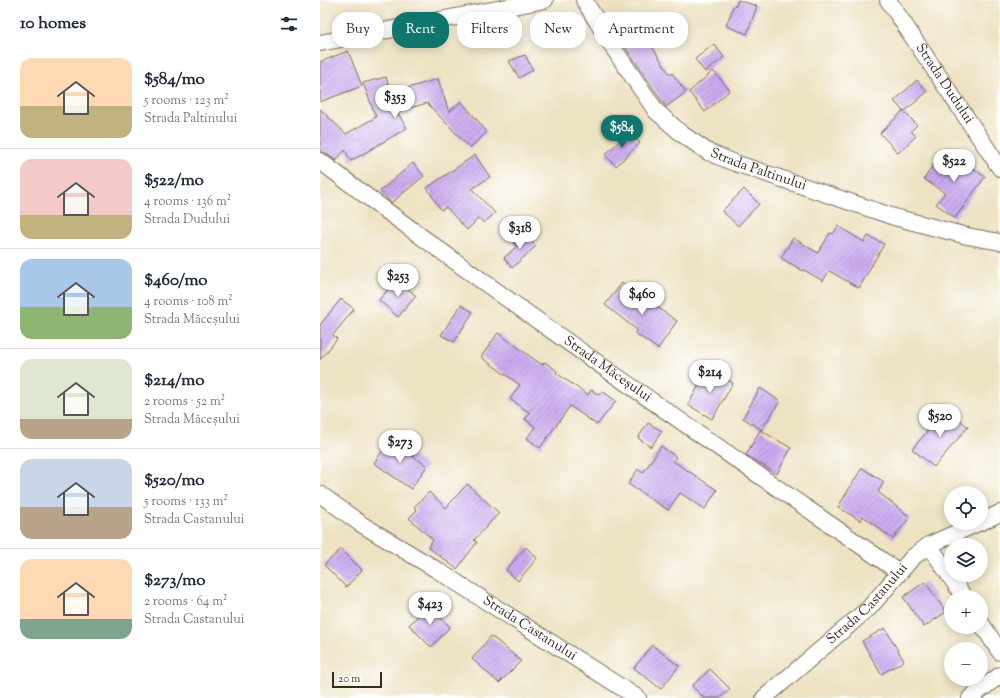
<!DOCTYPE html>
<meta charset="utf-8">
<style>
:root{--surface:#fff;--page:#f2f2f3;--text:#1f2937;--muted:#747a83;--line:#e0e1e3;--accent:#0f766e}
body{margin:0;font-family:"Sorts Mill Goudy",serif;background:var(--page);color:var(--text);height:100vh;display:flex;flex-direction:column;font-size:15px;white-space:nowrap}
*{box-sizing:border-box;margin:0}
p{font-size:13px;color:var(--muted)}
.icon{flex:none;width:22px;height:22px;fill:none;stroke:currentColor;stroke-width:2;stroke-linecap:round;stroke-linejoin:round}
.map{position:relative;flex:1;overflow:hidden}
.side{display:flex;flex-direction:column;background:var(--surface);width:320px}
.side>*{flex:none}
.top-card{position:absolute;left:12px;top:12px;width:380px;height:36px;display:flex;gap:8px}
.fabs{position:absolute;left:624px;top:486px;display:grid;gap:8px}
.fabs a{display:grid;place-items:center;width:44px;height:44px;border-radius:50%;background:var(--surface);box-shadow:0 2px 10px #0003;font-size:20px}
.scale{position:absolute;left:12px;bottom:10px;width:50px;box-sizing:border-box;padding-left:4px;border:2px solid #3b2a1e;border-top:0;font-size:11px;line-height:14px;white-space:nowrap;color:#3b2a1e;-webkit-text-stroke:3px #fff;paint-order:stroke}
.price{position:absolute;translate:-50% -34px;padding:0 9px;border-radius:14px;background:#fff;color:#222;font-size:13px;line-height:26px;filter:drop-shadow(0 1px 2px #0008)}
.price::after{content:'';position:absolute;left:50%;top:24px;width:12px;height:9px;margin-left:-6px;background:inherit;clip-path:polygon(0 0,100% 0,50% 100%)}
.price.selected{background:var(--accent);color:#fff}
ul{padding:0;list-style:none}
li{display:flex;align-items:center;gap:12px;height:100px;padding:0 20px}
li+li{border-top:1px solid var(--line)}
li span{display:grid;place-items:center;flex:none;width:112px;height:80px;border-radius:12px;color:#555}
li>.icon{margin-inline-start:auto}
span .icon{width:48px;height:48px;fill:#fffc;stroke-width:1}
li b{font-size:17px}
h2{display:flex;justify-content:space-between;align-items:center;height:48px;padding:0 20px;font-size:17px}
.tag{padding:0 14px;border-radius:16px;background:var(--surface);box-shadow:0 2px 10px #0003;font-size:14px;line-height:36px}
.tag.selected{background:var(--accent);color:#fff}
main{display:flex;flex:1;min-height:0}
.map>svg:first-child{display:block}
.building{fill:url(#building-hatch)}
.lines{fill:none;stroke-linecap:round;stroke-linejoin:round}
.minor-casing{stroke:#796a57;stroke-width:18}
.minor{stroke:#fff;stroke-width:16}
.labels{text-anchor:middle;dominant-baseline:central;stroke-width:3;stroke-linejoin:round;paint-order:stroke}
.street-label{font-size:14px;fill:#3b2a1e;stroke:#fff}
</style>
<main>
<section class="side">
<h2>10 homes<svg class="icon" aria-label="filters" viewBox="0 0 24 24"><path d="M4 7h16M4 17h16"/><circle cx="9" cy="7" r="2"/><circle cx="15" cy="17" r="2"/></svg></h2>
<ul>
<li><span style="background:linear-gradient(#ffd9b3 60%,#c2b280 0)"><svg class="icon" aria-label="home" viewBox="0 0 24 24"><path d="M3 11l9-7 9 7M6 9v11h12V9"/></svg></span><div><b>$584/mo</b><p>5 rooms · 123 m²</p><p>Strada Paltinului</p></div></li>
<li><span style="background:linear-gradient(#f6c9c9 70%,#c2b280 0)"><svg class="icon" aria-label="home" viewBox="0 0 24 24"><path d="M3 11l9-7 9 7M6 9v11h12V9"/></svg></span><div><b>$522/mo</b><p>4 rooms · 136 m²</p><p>Strada Dudului</p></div></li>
<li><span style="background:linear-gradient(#a9c7e8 60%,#8fb573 0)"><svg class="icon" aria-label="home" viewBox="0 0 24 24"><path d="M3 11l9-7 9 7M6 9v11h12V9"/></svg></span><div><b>$460/mo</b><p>4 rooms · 108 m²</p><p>Strada Măceșului</p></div></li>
<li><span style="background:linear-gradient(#dfe7d0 75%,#b9a48a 0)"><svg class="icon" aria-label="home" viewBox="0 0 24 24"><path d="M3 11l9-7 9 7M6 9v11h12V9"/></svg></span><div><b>$214/mo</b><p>2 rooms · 52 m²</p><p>Strada Măceșului</p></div></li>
<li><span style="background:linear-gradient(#c9d6e8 60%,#b9a48a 0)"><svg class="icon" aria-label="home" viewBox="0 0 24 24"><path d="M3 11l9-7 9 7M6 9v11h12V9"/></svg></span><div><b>$520/mo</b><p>5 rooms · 133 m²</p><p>Strada Castanului</p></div></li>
<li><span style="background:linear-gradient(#ffd9b3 75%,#7fa58c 0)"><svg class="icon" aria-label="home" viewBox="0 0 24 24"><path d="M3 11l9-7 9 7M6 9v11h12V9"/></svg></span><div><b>$273/mo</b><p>2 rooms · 64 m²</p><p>Strada Castanului</p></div></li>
</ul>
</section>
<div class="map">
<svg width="680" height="698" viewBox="0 0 680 698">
<defs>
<pattern id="building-hatch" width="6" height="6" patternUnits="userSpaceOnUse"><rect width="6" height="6" fill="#caacf0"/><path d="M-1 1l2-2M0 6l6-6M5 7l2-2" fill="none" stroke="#a58cc2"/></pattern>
</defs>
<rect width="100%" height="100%" fill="#fff"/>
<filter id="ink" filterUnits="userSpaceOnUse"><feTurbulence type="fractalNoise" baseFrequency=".025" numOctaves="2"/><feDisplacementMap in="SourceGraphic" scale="8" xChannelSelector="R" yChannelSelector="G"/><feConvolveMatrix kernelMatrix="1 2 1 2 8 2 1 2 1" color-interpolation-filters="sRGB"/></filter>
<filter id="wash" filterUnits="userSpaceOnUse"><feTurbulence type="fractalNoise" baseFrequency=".012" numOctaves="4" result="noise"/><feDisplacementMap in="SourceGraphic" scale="16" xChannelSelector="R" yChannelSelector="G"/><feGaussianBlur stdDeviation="0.9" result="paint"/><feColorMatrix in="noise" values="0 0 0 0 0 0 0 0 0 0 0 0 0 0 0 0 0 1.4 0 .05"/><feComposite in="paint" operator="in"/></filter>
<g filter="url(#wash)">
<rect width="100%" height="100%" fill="#ede2c2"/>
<g id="blocks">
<path class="building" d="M 418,0 L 437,6 L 427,34 L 406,26 L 414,5 L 416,6 Z
M 313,16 L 350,75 L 352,73 L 366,92 L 346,107 L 293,29 Z
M 394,44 L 404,57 L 385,72 L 375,59 Z
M 28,51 L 42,86 L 0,102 L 0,62 Z
M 205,55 L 213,70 L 199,78 L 189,61 Z
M 393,71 L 410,90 L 385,112 L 369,92 Z
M 66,77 L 71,93 L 118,79 L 129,112 L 141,101 L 167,132 L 150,148 L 107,103 L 77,112 L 87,128 L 31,161 L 25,150 L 16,161 L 6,153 L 0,152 L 0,109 L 26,134 L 56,117 L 43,83 Z
M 597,80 L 607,92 L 584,112 L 574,101 Z
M 583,111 L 597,125 L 591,131 L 596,136 L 578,153 L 560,133 Z
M 309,132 L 320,143 L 296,166 L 285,155 Z
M 622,152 L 644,167 L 646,163 L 665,177 L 635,218 L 616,204 L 625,193 L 604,179 Z
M 155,155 L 170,177 L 152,189 L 175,213 L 164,223 L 159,218 L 147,230 L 126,207 L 121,210 L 107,188 Z
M 93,163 L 104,176 L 71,203 L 60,191 Z
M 424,189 L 439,204 L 418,226 L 402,211 Z
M 518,226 L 544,242 L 548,236 L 564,244 L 539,288 L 509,271 L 503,281 L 484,270 L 483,271 L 461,258 L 473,238 L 498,253 L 510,233 L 513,234 Z
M 204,233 L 216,246 L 192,268 L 184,258 L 197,246 L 193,243 Z
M 77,279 L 96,296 L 78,317 L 59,300 Z
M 302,283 L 332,308 L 334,305 L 357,321 L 338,349 L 315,333 L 317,330 L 285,305 Z
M 21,299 L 34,309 L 13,335 L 17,339 L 0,360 L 0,325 Z
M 141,305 L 153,312 L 134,342 L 121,335 Z
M 178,333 L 222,365 L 225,362 L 237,371 L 236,373 L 268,395 L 271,390 L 279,395 L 282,391 L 296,401 L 277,425 L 250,406 L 220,448 L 207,438 L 215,427 L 205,419 L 210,413 L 190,399 L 200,385 L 161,357 Z
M 388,369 L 413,383 L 392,419 L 368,405 Z
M 440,388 L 460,401 L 442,430 L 423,418 Z
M 627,409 L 648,427 L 614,467 L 592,449 Z
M 328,423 L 342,431 L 331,447 L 318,438 Z
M 440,430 L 471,448 L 457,474 L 426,455 Z
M 70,440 L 107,466 L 91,489 L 54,463 Z
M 341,446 L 356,457 L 353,461 L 397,490 L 385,509 L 360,493 L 348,510 L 308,484 L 318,469 L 323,473 Z
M 542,468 L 564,482 L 558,492 L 590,517 L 573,539 L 543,516 L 541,521 L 518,507 Z
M 147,484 L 179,513 L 154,540 L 157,542 L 137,569 L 108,547 L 113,540 L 89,518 L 97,510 L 94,507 L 109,492 L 126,508 Z
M 206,547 L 217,558 L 198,581 L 186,570 Z
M 21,549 L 42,570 L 26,587 L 4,565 Z
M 605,582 L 626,612 L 604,627 L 583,597 Z
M 108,606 L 130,627 L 111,647 L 89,625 Z
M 565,628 L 584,661 L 561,674 L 542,641 Z
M 171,636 L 201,661 L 179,683 L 152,659 Z
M 332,645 L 359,666 L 341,689 L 314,668 Z
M 390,669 L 410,689 L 400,698 L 384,698 L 372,686 Z"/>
</g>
</g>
<g filter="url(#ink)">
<use href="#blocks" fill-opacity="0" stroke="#796a57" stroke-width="1"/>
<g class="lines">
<g class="minor-casing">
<g id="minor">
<path id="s1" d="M 264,0 L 294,49 L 336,111 L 362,134 L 388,152 L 415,163 L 574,217 L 647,236 L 680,242"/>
<path id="s2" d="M 568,0 L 680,168"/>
<path d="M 0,43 L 225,0"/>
<path id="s3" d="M 0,161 C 188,304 384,437 579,572"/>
<path id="s4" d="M 0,494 L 41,524 L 117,570 L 318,698"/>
<path d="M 661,522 L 680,513"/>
<path d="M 609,545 L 644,597"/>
<path d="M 661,623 L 680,652"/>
<path id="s5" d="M 444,698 L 549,608 L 593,557 L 609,545 L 658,523"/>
<path d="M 650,698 L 680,675"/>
</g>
</g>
<use href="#minor" class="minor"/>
</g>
</g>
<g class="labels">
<g class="street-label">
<text stroke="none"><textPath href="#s2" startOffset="101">Strada Dudului</textPath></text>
<text stroke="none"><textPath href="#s1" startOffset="252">Strada Paltinului</textPath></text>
<text stroke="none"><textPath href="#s3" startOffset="355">Strada Măceșului</textPath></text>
<text stroke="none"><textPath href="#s5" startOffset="140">Strada Castanului</textPath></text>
<text stroke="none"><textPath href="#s4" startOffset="249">Strada Castanului</textPath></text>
</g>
</g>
</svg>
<div class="fabs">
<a><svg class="icon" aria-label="locate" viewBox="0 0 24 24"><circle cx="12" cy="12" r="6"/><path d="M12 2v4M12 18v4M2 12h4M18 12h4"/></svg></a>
<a><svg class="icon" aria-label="layers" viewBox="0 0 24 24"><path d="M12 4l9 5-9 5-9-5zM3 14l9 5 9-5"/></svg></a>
<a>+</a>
<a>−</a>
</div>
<div class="scale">20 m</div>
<b class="price" style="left:75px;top:119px">$353</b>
<b class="price selected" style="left:302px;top:149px">$584</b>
<b class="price" style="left:634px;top:183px">$522</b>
<b class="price" style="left:200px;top:250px">$318</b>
<b class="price" style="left:78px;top:298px">$253</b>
<b class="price" style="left:322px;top:316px">$460</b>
<b class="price" style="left:390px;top:394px">$214</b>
<b class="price" style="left:620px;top:438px">$520</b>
<b class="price" style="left:80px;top:464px">$273</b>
<b class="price" style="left:110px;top:626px">$423</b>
<div class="top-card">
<a class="tag">Buy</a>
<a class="tag selected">Rent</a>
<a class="tag">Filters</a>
<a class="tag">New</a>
<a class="tag">Apartment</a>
</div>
</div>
</main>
